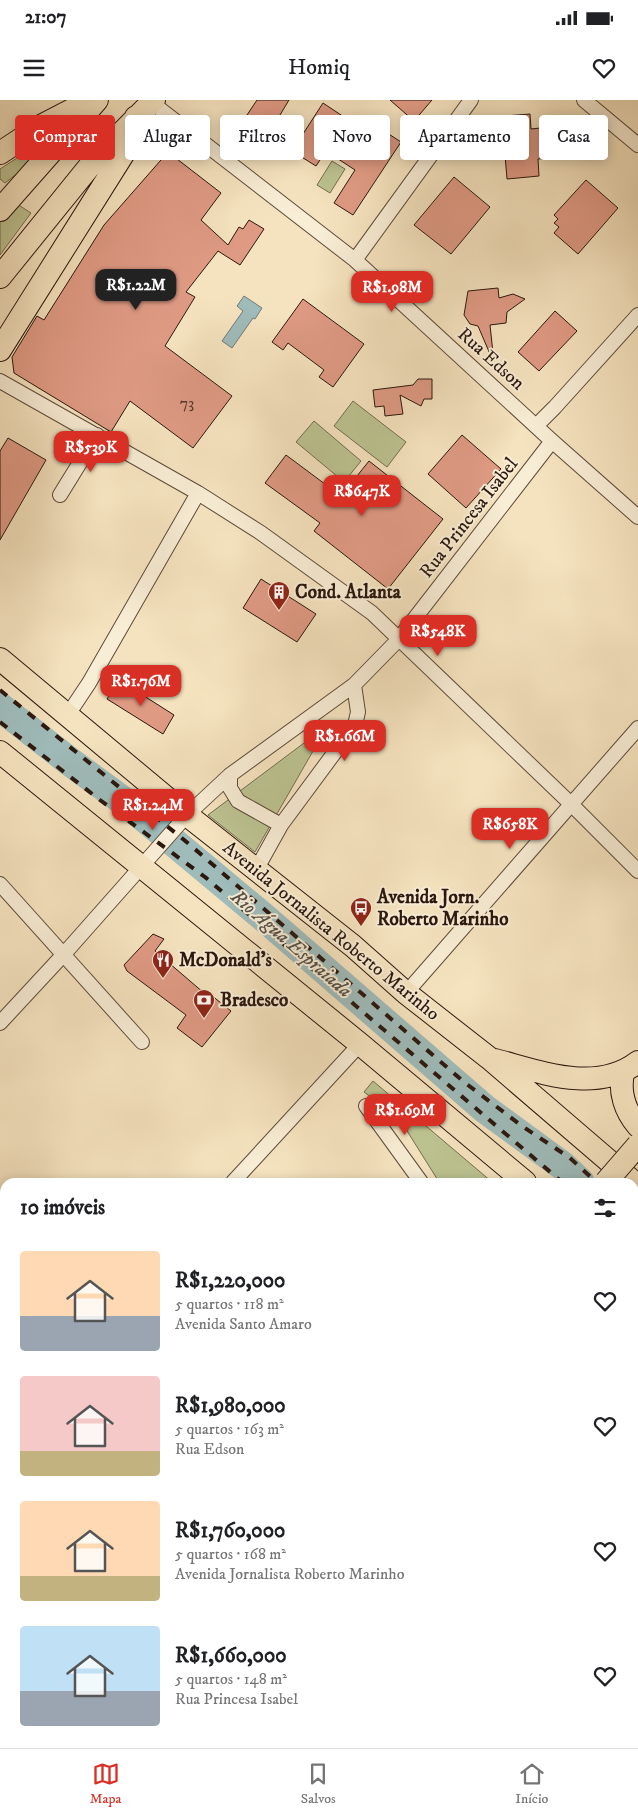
<!DOCTYPE html>
<html lang="pt">
<meta charset="utf-8">
<style>
:root{--surface:#fff;--page:#f6f6f6;--text:#202124;--muted:#757577;--line:#e0e0e0;--accent:#d93025}
body{margin:0;font-family:"IM FELL DW Pica",serif;background:var(--page);color:var(--text);height:100vh;display:flex;flex-direction:column;font-size:19px;white-space:nowrap}
*{box-sizing:border-box;margin:0}
p{font-size:16px;color:var(--muted)}
.icon{flex:none;width:28px;height:28px;fill:none;stroke:currentColor;stroke-width:2;stroke-linecap:round;stroke-linejoin:round}
.map{position:relative;flex:1;overflow:hidden}
.panel{position:absolute;left:0px;top:1078px;width:639px;height:571px;display:flex;flex-direction:column;background:var(--surface);border-radius:15px 15px 0 0;box-shadow:0 2px 12px #0003}
.panel>*{flex:none}
.banner{position:absolute;left:15px;top:15px;width:609px;height:45px;display:flex;gap:10px}
.price{position:absolute;translate:-50% -42px;padding:0 11px;border-radius:10px;background:var(--accent);color:#fff;font-size:16px;line-height:32px;filter:drop-shadow(0 1px 2px #0008)}
.price::after{content:'';position:absolute;left:50%;top:30px;width:15px;height:11px;margin-left:-8px;background:inherit;clip-path:polygon(0 0,100% 0,50% 100%)}
.price.current{background:#222;color:#fff}
ul{padding:0;list-style:none}
li{display:flex;align-items:center;gap:15px;height:125px;padding:0 20px}
li span{display:grid;place-items:center;flex:none;width:140px;height:100px;border-radius:5px;color:#555}
li>.icon{margin-inline-start:auto}
span .icon{width:60px;height:60px;fill:#fffc;stroke-width:1}
li b{font-size:21px}
h2{display:flex;justify-content:space-between;align-items:center;height:60px;padding:0 20px;font-size:21px}
.chip{padding:0 18px;border-radius:5px;background:var(--surface);box-shadow:0 2px 12px #0003;font-size:18px;line-height:45px}
.chip.current{background:var(--accent);color:#fff}
.status{display:flex;justify-content:space-between;align-items:center;height:35px;padding:0 25px;background:var(--surface);direction:ltr}
.status svg{height:14px;fill:currentColor}
header{display:flex;justify-content:space-between;align-items:center;height:65px;padding:0 20px;background:var(--surface);font-size:22px;font-weight:600}
.menu{display:flex;justify-content:space-around;align-items:center;height:70px;border-top:1px solid var(--line);background:var(--surface);font-size:14px;color:var(--muted)}
.menu a{display:grid;justify-items:center;gap:2px}
.menu .current{color:var(--accent)}
.map>svg:first-child{display:block}
.green{fill:#bcc391;stroke:#746d50}
.water{fill:#9fbcbb;stroke:#717a76}
.lines{fill:none;stroke-linecap:round;stroke-linejoin:round}
.river{stroke:#9fbcbb;stroke-width:29}
.building{fill:#df9a84;stroke:#2b170e}
.street-casing{stroke:#5e4a3a;stroke-width:16}
.secondary-casing{stroke:#2b170e;stroke-width:22}
.primary-casing{stroke:#2b170e;stroke-width:24}
.street{stroke:#f8edd5;stroke-width:14}
.secondary{stroke:#f8edd5;stroke-width:20}
.primary{stroke:#f5e3bf;stroke-width:22}
.rail{stroke:#2b170e;stroke-width:4;stroke-dasharray:9 9;stroke-linecap:butt}
.primary-bridge-casing{stroke:#2b170e;stroke-width:24;stroke-linecap:butt}
.primary-bridge{stroke:#f5e3bf;stroke-width:22}
.labels{text-anchor:middle;dominant-baseline:central;stroke-width:4;stroke-linejoin:round;paint-order:stroke}
.number-label{font-size:16px;fill:#58382c}
.street-label{font-size:19px;fill:#2b170e;stroke:#f8edd5}
.poi-label{font-size:19px;font-weight:bold;fill:#2b170e;stroke:#f8edd5;text-anchor:start}
.water-label{font-size:20px;font-style:italic;fill:#54514b;stroke:#f8edd5}
</style>
<div class="status"><b>21:07</b><svg viewBox="0 0 49 12"><path d="M0 12V9h3v3zM5 12V6h3v6zM10 12V3h3v9zM15 12V0h3v12zM26 1h20v11H26zM47 4h2v5h-2z"/></svg></div>
<header><svg class="icon" aria-label="menu" viewBox="0 0 24 24"><path d="M4 6h16M4 12h16M4 18h16"/></svg>Homiq<svg class="icon" aria-label="heart" viewBox="0 0 24 24"><path d="M12 20l-8-8c-3-5 5-10 8-4 3-6 11-1 8 4z"/></svg></header>
<div class="map">
<svg width="638" height="1648" viewBox="0 0 638 1648">
<rect width="100%" height="100%" fill="#f5e3bf"/>
<filter id="stains"><feTurbulence type="fractalNoise" baseFrequency=".004" numOctaves="4"/><feColorMatrix values="0 0 0 0 .2 0 0 0 0 .09 0 0 0 0 .02 0 0 0 .5 -.17"/></filter>
<radialGradient id="worn" r=".72"><stop offset=".6" stop-color="#630" stop-opacity="0"/><stop offset="1" stop-color="#630" stop-opacity=".3"/></radialGradient>
<path class="green" d="M 53,37 L 59,41 L 5,83 L 0,79 L 0,69 L 48,38 Z
M 332,61 L 345,69 L 330,93 L 317,85 Z
M 14,102 L 31,113 L 0,155 L 0,120 Z
M 353,301 L 406,342 L 387,367 L 334,326 Z
M 314,321 L 361,361 L 344,382 L 296,342 Z
M 328,625 L 255,752 L 208,715 Z
M 373,981 L 492,1082 L 439,1082 L 399,1018 L 364,992 Z"/>
<path class="water" d="M 244,196 L 262,208 L 255,219 L 253,218 L 232,248 L 222,241 L 243,211 L 237,206 Z"/>
<g class="lines">
<path class="river" d="M 0,607 L 69,661 L 129,705 L 261,815 L 485,1009 L 563,1066 L 580,1082
M 634,1135 L 638,1139"/>
</g>
<path class="building" d="M 257,0 L 289,0 L 274,25 L 271,25 L 267,32 L 262,33 L 243,21 Z
M 390,0 L 432,0 L 414,21 Z
M 323,3 L 347,19 L 334,39 L 363,57 L 381,29 L 401,42 L 353,115 L 334,103 L 355,70 L 326,51 L 316,66 L 292,51 Z
M 530,14 L 531,29 L 559,26 L 562,57 L 538,59 L 539,76 L 507,79 L 503,31 L 506,29 L 505,16 Z
M 168,52 L 221,93 L 201,120 L 228,145 L 239,127 L 243,129 L 249,120 L 264,129 L 240,165 L 218,151 L 186,192 L 195,197 L 165,246 L 232,296 L 193,348 L 130,301 L 111,332 L 14,273 L 12,257 L 37,216 L 44,220 L 104,125 Z
M 454,77 L 490,107 L 451,154 L 414,125 Z
M 586,80 L 618,108 L 578,154 L 554,133 L 559,127 L 554,123 L 558,119 L 554,115 Z
M 498,188 L 499,198 L 513,194 L 525,199 L 507,212 L 506,223 L 490,225 L 493,253 L 490,254 L 478,226 L 470,224 L 464,215 L 468,191 Z
M 303,199 L 364,244 L 333,287 L 319,277 L 324,270 L 288,243 L 283,250 L 272,242 Z
M 555,211 L 577,231 L 539,271 L 518,252 Z
M 418,279 L 432,279 L 432,299 L 424,299 L 421,306 L 400,295 L 403,314 L 385,316 L 384,306 L 375,307 L 373,290 L 413,285 Z
M 462,335 L 501,369 L 466,408 L 428,374 Z
M 8,338 L 46,360 L 0,440 L 0,351 Z
M 286,355 L 341,396 L 369,361 L 443,419 L 388,489 L 314,431 L 320,423 L 265,383 Z
M 261,479 L 316,514 L 297,542 L 243,508 Z
M 119,580 L 174,615 L 163,634 L 107,599 Z
M 153,834 L 164,839 L 155,851 L 204,893 L 206,891 L 231,911 L 202,947 L 177,928 L 186,915 L 127,871 L 124,865 Z"/>
<g class="lines">
<g class="street-casing">
<path id="street" d="M 584,0 L 638,45
M 152,3 L 355,160 L 552,341 L 638,417
M 355,160 L 471,0
M 0,281 L 198,393 L 261,433 L 372,513 L 571,704 L 638,771
M 536,326 L 555,307 L 638,215
M 60,395 L 97,335
M 67,616 L 89,583 L 198,393
M 230,675 L 230,688 L 238,701 L 281,725
M 256,770 L 281,725 L 355,625 L 358,612 L 354,585
M 0,784 L 142,942
M 406,893 L 638,628
M 0,923 L 64,854 L 187,715 L 230,675 L 354,585 L 398,540 L 552,341
M 366,1006 L 421,1082
M 233,1082 L 360,944
M 0,1146 L 5,1151
M 634,1326 L 638,1321
M 0,1342 L 5,1337
M 634,1474 L 638,1478
M 634,1540 L 638,1536
M 0,1546 L 5,1546
M 0,1635 L 5,1639
M 569,1644 L 574,1648
M 536,1648 L 540,1644"/>
</g>
<g class="secondary-casing">
<path id="secondary" d="M 86,1648 L 90,1644
M 183,1648 L 187,1644"/>
</g>
<g class="primary-casing">
<path id="primary" d="M 0,53 L 41,26 L 91,0
M 0,110 L 97,0
M 0,177 L 93,62 L 154,0
M 0,250 L 132,40 L 136,17
M 0,559 L 187,715 L 353,846 L 406,893 L 489,958 L 638,1086
M 0,652 L 360,944 L 525,1082
M 495,960 C 541,972 596,994 638,962
M 623,973 C 619,992 625,1011 638,1026
M 634,1181 L 638,1185
M 117,1648 L 121,1644
M 155,1648 L 159,1644"/>
</g>
<use href="#street" class="street"/>
<use href="#secondary" class="secondary"/>
<use href="#primary" class="primary"/>
<path class="rail" d="M 0,590 L 189,744 L 464,982 L 522,1026 L 570,1058 L 596,1082
M 0,622 L 100,700 L 205,777 L 562,1082
M 634,1118 L 638,1123
M 634,1156 L 638,1160"/>
<g class="primary-bridge-casing">
<path id="primary-bridge" d="M 606,1082 L 638,1045"/>
</g>
<use href="#primary-bridge" class="primary-bridge"/>
</g>
<defs>
<g id="building-pin" transform="scale(1.125)"><path d="M0 17L-7.5 6A9.5 9.5 0 1 1 7.5 6Z" fill="#8f2418" stroke="#f8edd5"/><path d="M-4-6H4V6H1V3H-1V6H-4ZM-2.5-4.3h1.7v1.8h-1.7ZM.8-4.3h1.7v1.8H.8ZM-2.5-1h1.7V.8h-1.7ZM.8-1h1.7V.8H.8Z" fill="#fff"/></g>
<g id="bus-pin" transform="scale(1.125)"><path d="M0 17L-7.5 6A9.5 9.5 0 1 1 7.5 6Z" fill="#8f2418" stroke="#f8edd5"/><path d="M-5-6H5V4H4V6H2V4H-2V6H-4V4H-5ZM-3.5-4V0h7V-4ZM-3.5 1.2v1.5H-2V1.2ZM2 1.2v1.5H3.5V1.2Z" fill="#fff"/></g>
<g id="restaurant-pin" transform="scale(1.125)"><path d="M0 17L-7.5 6A9.5 9.5 0 1 1 7.5 6Z" fill="#8f2418" stroke="#f8edd5"/><path d="M-5-6h1v4h1v-4h1v4h1v-4h1v5L-1.5 .5V6h-2V.5L-5-1ZM5-6V6H3V1.5H1.5Q1.5-4 5-6Z" fill="#fff"/></g>
<g id="bank-pin" transform="scale(1.125)"><path d="M0 17L-7.5 6A9.5 9.5 0 1 1 7.5 6Z" fill="#8f2418" stroke="#f8edd5"/><path d="M-6-4H6V4H-6ZM0-2.3a2.3 2.3 0 1 0 0 4.6a2.3 2.3 0 1 0 0-4.6Z" fill="#fff"/></g>
</defs>
<g fill-rule="evenodd">
<use href="#building-pin" x="279" y="492"/>
<use href="#bus-pin" x="361" y="808"/>
<use href="#restaurant-pin" x="163" y="860"/>
<use href="#bank-pin" x="204" y="900"/>
</g>
<g class="labels">
<g class="number-label">
<text x="187" y="303">73</text>
</g>
<g class="street-label">
<text transform="translate(491 259) rotate(42)">Rua Edson</text>
<text transform="translate(469 418) rotate(-52)">Rua Princesa Isabel</text>
<text transform="translate(331 831) rotate(39)">Avenida Jornalista Roberto Marinho</text>
</g>
<g class="poi-label">
<text x="295" y="492">Cond. Atlanta</text>
<text x="377" y="797">Avenida Jorn.<tspan x="377" dy="22">Roberto Marinho</tspan></text>
<text x="179" y="860">McDonald's</text>
<text x="220" y="900">Bradesco</text>
</g>
<g class="water-label">
<text transform="translate(291 844) rotate(41)">Rio Água Espraiada</text>
</g>
</g>
<rect width="100%" height="100%" filter="url(#stains)"/>
<rect width="100%" height="100%" fill="url(#worn)"/>
</svg>
<b class="price current" style="left:136px;top:211px">R$1.22M</b>
<b class="price" style="left:392px;top:213px">R$1.98M</b>
<b class="price" style="left:91px;top:373px">R$539K</b>
<b class="price" style="left:362px;top:417px">R$647K</b>
<b class="price" style="left:438px;top:557px">R$548K</b>
<b class="price" style="left:141px;top:607px">R$1.76M</b>
<b class="price" style="left:345px;top:662px">R$1.66M</b>
<b class="price" style="left:153px;top:731px">R$1.24M</b>
<b class="price" style="left:510px;top:750px">R$658K</b>
<b class="price" style="left:405px;top:1036px">R$1.69M</b>
<div class="banner">
<a class="chip current">Comprar</a>
<a class="chip">Alugar</a>
<a class="chip">Filtros</a>
<a class="chip">Novo</a>
<a class="chip">Apartamento</a>
<a class="chip">Casa</a>
</div>
<section class="panel">
<h2>10 imóveis<svg class="icon" aria-label="filters" viewBox="0 0 24 24"><path d="M4 7h16M4 17h16"/><circle cx="9" cy="7" r="2"/><circle cx="15" cy="17" r="2"/></svg></h2>
<ul>
<li><span style="background:linear-gradient(#ffd9b3 65%,#9aa5b1 0)"><svg class="icon" aria-label="home" viewBox="0 0 24 24"><path d="M3 11l9-7 9 7M6 9v11h12V9"/></svg></span><div><b>R$1,220,000</b><p>5 quartos · 118 m²</p><p>Avenida Santo Amaro</p></div><svg class="icon" aria-label="heart" viewBox="0 0 24 24"><path d="M12 20l-8-8c-3-5 5-10 8-4 3-6 11-1 8 4z"/></svg></li>
<li><span style="background:linear-gradient(#f6c9c9 75%,#c2b280 0)"><svg class="icon" aria-label="home" viewBox="0 0 24 24"><path d="M3 11l9-7 9 7M6 9v11h12V9"/></svg></span><div><b>R$1,980,000</b><p>5 quartos · 163 m²</p><p>Rua Edson</p></div><svg class="icon" aria-label="heart" viewBox="0 0 24 24"><path d="M12 20l-8-8c-3-5 5-10 8-4 3-6 11-1 8 4z"/></svg></li>
<li><span style="background:linear-gradient(#ffd9b3 75%,#c2b280 0)"><svg class="icon" aria-label="home" viewBox="0 0 24 24"><path d="M3 11l9-7 9 7M6 9v11h12V9"/></svg></span><div><b>R$1,760,000</b><p>5 quartos · 168 m²</p><p>Avenida Jornalista Roberto Marinho</p></div><svg class="icon" aria-label="heart" viewBox="0 0 24 24"><path d="M12 20l-8-8c-3-5 5-10 8-4 3-6 11-1 8 4z"/></svg></li>
<li><span style="background:linear-gradient(#bfe0f5 65%,#9aa5b1 0)"><svg class="icon" aria-label="home" viewBox="0 0 24 24"><path d="M3 11l9-7 9 7M6 9v11h12V9"/></svg></span><div><b>R$1,660,000</b><p>5 quartos · 148 m²</p><p>Rua Princesa Isabel</p></div><svg class="icon" aria-label="heart" viewBox="0 0 24 24"><path d="M12 20l-8-8c-3-5 5-10 8-4 3-6 11-1 8 4z"/></svg></li>
</ul>
</section>
</div>
<nav class="menu">
<a class="current"><svg class="icon" aria-label="map" viewBox="0 0 24 24"><path d="M3 6l6-2 6 2 6-2v14l-6 2-6-2-6 2zM9 4v14M15 6v14"/></svg>Mapa</a>
<a><svg class="icon" aria-label="saved" viewBox="0 0 24 24"><path d="M7 4h10v16l-5-4-5 4z"/></svg>Salvos</a>
<a><svg class="icon" aria-label="home" viewBox="0 0 24 24"><path d="M3 11l9-7 9 7M6 9v11h12V9"/></svg>Início</a>
</nav>
